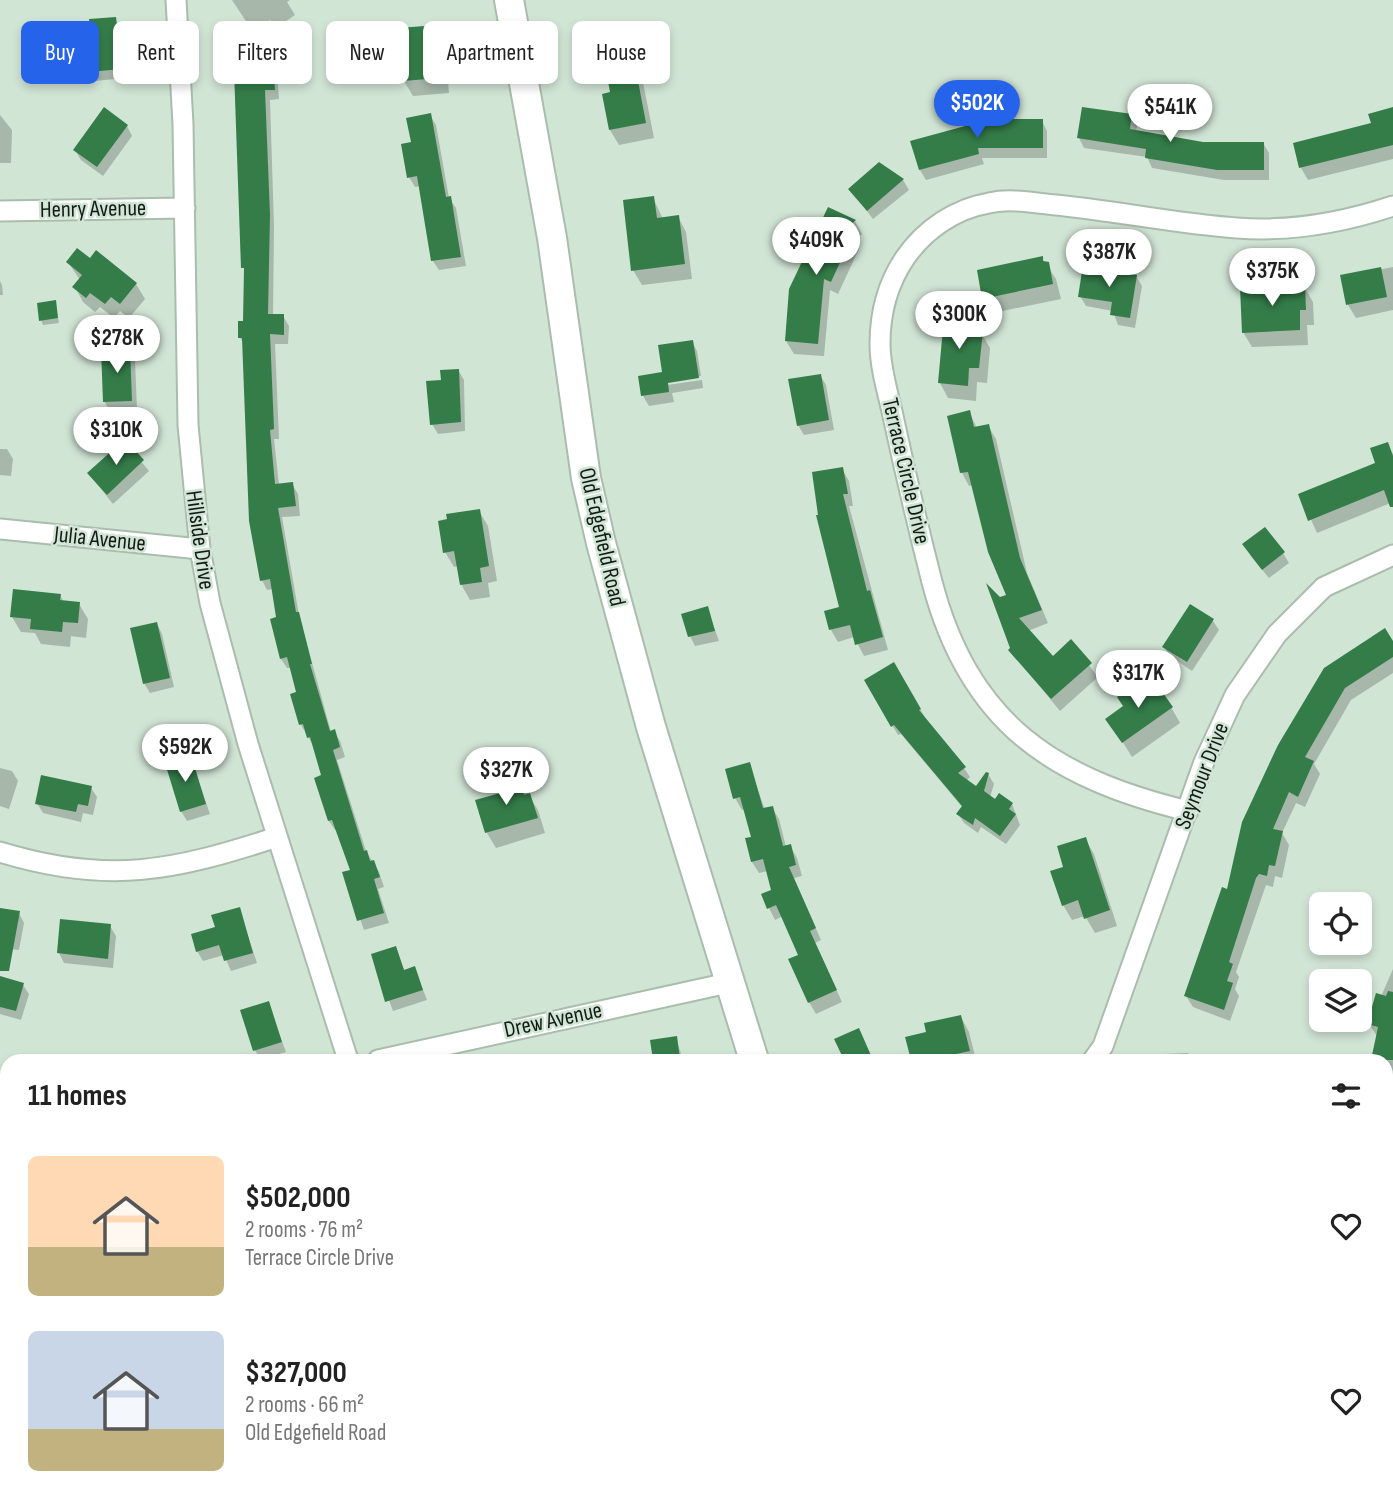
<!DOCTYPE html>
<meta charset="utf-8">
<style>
:root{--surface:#fff;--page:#f6f6f6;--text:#222;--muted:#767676;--accent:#2563eb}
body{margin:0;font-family:"Sofia Sans Condensed",sans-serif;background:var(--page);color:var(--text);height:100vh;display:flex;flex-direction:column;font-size:26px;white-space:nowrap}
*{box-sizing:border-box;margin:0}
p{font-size:23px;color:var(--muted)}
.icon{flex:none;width:38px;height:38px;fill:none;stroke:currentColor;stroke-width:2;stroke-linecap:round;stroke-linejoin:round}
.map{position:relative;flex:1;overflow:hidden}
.panel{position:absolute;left:0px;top:1054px;width:1393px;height:450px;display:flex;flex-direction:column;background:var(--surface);border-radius:21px 21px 0 0;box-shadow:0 4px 10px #0003}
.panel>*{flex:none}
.guide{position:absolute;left:21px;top:21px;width:700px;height:63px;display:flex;gap:14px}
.fabs{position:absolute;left:1309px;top:892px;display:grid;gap:14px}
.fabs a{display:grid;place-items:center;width:63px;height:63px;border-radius:10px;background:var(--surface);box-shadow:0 4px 10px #0003;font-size:35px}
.price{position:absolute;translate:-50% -60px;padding:0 16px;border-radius:24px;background:#fff;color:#222;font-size:23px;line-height:46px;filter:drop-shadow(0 2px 4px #0008)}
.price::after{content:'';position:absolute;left:50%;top:42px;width:21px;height:16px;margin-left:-10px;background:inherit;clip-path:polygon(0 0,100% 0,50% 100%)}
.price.active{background:var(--accent);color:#fff}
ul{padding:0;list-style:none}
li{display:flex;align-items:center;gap:21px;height:175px;padding:0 28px}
li span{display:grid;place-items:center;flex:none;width:196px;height:140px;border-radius:10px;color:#555}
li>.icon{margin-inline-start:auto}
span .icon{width:84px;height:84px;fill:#fffc;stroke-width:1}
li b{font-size:30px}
h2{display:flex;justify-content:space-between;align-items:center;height:84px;padding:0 28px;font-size:30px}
.tag{padding:0 24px;border-radius:10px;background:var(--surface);box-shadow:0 4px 10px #0003;font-size:24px;line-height:63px}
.tag.active{background:var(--accent);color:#fff}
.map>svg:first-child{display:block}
.shadow{fill:#0003}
.building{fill:#347d49}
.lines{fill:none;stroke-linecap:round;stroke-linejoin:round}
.lane-casing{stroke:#aabdad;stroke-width:13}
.street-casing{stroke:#aabdad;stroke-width:23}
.secondary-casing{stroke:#aabdad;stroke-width:32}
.lane{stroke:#fff;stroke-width:10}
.street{stroke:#fff;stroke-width:19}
.secondary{stroke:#fff;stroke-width:28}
.labels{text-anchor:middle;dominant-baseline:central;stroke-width:5;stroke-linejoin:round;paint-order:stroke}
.street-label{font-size:23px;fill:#141b16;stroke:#d1e5d5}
</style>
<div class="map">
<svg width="1393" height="1502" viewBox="0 0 1393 1502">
<rect width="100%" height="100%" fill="#d1e5d5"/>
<path class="shadow" d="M 232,0 L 290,0 L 287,2 L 295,15 L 276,28 L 270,20 L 253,32 Z
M 115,19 L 120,29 L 126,78 L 84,82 L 78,72 Z
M 437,27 L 445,42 L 449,93 L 413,96 L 404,81 Z
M 630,46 L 639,62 L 654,138 L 619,145 L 610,130 Z
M 272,61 L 277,71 L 279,99 L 270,100 L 274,226 L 273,316 L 283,316 L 289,326 L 288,344 L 275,344 L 279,439 L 274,439 L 279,485 L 292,484 L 298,494 L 300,516 L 282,517 L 299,615 L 331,732 L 334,732 L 340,741 L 345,757 L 337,760 L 366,851 L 379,872 L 384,887 L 378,889 L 389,923 L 364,930 L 344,874 L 352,871 L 338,830 L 335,830 L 329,821 L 324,776 L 314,747 L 301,725 L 299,693 L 292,668 L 287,668 L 281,659 L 273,589 L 267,590 L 262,580 L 244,345 L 240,337 L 245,322 L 245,272 L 236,71 Z
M 1393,109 L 1393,159 L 1308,180 L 1301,168 L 1295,144 L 1373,124 Z
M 0,115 L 12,130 L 11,163 L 0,163 Z
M 430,115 L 436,125 L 449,198 L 456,208 L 466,266 L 439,270 L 433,261 L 421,186 L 415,187 L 409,177 L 413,144 Z
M 1131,116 L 1137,126 L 1136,132 L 1202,143 L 1263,143 L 1269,153 L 1269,180 L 1224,180 L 1152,168 L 1147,157 L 1084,148 L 1079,138 Z
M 1042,121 L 1047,131 L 1047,158 L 982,158 L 984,164 L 926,180 L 920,170 L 912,142 Z
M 127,126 L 132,136 L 103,176 L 81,160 L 75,150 Z
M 879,165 L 903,180 L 909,190 L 873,219 L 850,189 Z
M 653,198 L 663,219 L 678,217 L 686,232 L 692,279 L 642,285 L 633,270 Z
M 829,209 L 855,221 L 862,234 L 854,240 L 859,249 L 838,294 L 830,290 L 824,356 L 794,354 L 786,341 Z
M 1042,258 L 1056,279 L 1061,299 L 993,313 L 984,298 Z
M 90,261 L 136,284 L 145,299 L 129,318 L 120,311 L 114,318 L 100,307 L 95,312 L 83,302 L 75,287 L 80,280 L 68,262 Z
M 1393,267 L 1393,310 L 1356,318 L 1348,305 L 1342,277 Z
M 1136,276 L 1142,286 L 1135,328 L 1118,325 L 1113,311 L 1086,306 L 1080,296 Z
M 0,281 L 2,285 L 3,295 L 0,295 Z
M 1304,287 L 1313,302 L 1314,325 L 1307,325 L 1308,345 L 1252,347 L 1243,332 Z
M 55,302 L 59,323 L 43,325 L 41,320 Z
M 975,322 L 990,348 L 987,383 L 977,382 L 976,401 L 948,398 L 940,383 Z
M 692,342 L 697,351 L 701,376 L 667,382 L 667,385 L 702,380 L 703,388 L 672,393 L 674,402 L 649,406 L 643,396 L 640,378 L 664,374 Z
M 129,350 L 135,360 L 137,410 L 110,411 L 104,401 Z
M 458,370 L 464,380 L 465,431 L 438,434 L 432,424 Z
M 820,375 L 826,385 L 834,430 L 804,435 L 798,425 Z
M 969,412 L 977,428 L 988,426 L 996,439 L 1027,573 L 1048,623 L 1028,631 L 1052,658 L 1071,642 L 1098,677 L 1060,711 L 1010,650 L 1012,648 L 999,599 L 1008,596 L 973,485 L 969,486 L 962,473 L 949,417 Z
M 125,442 L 149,471 L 113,504 L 89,474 Z
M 1387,444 L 1393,454 L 1393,502 L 1317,533 L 1300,495 L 1377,464 Z
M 0,449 L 7,449 L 13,459 L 11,476 L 0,475 Z
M 842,469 L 849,481 L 853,506 L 849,506 L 888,650 L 864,656 L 854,637 L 838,642 L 831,630 L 841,608 Z
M 479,511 L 488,526 L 497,581 L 488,583 L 490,597 L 470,600 L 461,584 L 459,566 L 454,567 L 445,552 Z
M 1283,553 L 1289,563 L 1269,578 L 1250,555 Z
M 60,595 L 64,602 L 79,604 L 88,619 L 86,638 L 71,636 L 70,647 L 41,644 L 35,633 L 21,632 L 12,617 Z
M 1191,606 L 1213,621 L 1219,630 L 1192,671 L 1170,656 L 1164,647 Z
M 707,608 L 719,641 L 695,646 L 690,636 Z
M 157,624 L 162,634 L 174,687 L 150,693 L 144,683 Z
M 1393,644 L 1393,673 L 1351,700 L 1314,764 L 1320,774 L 1305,807 L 1296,803 L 1282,833 L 1289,845 L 1282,878 L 1275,876 L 1273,887 L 1266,885 L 1236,972 L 1239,977 L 1235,989 L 1239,996 L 1230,1021 L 1193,1007 L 1186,996 L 1228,891 L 1280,746 Z
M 894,665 L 926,719 L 964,768 L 970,777 L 966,781 L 976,788 L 988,774 L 994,784 L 990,797 L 1012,804 L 1020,825 L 1006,844 L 981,827 L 978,833 L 964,823 L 958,814 L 963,808 L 901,734 L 898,735 L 866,681 Z
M 1137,693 L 1171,707 L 1180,723 L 1132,757 L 1117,733 L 1125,707 Z
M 190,757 L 210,814 L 187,821 L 181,811 Z
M 749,764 L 765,810 L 772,808 L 779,819 L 786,847 L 790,846 L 797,858 L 802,876 L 794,878 L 821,940 L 815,943 L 842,1002 L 816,1014 L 809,1002 L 800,956 L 783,916 L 775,920 L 769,908 L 773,891 L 768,871 L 759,873 L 752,862 L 753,838 L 745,809 L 742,810 L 735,798 Z
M 0,768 L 12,771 L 18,781 L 9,809 L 0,806 Z
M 518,778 L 538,810 L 545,833 L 496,848 L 487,833 L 478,802 L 506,793 Z
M 91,788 L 97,797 L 93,815 L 83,813 L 81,822 L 43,813 L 37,803 Z
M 1085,839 L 1094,854 L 1117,926 L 1095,933 L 1085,916 L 1072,920 L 1063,905 L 1066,868 Z
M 0,909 L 19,913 L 24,923 L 19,950 L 9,949 L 0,958 Z
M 239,909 L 257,963 L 231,971 L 224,955 L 203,961 L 197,951 Z
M 110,926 L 116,936 L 113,968 L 64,963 L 59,953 Z
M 395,948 L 405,972 L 415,969 L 427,1000 L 393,1011 L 373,956 Z
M 1393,969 L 1393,1124 L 1389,1139 L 1386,1138 L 1386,1060 L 1371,1060 L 1377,1036 L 1369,1024 Z
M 0,978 L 23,985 L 29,994 L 21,1020 L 0,1014 Z
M 268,1003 L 286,1052 L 260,1060 L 255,1050 Z
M 961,1017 L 969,1032 L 976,1060 L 913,1060 L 907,1038 L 928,1033 Z
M 676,1038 L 683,1060 L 655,1060 L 652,1042 Z
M 1188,1053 L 1192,1060 L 1164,1060 L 1164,1054 Z
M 7,1141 L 7,1496 L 26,1496 L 27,1502 L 0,1502 L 0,1142 Z
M 1393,1361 L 1393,1377 L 1390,1372 Z
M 416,1496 L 437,1496 L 463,1502 L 415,1502 Z
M 528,1496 L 574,1496 L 570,1502 L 524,1502 Z
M 647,1496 L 670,1496 L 674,1502 L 648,1502 Z
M 772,1496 L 801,1496 L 803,1502 L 775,1502 Z
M 1032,1496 L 1065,1496 L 1049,1502 L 1036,1502 Z
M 1322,1496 L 1326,1496 L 1331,1502 L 1314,1502 Z"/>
<path class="building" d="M 116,17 L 122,69 L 77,73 L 75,51 L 92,49 L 89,19 Z
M 438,25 L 441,78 L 402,81 L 398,28 Z
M 631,44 L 646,123 L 609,130 L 602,94 L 610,92 L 602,50 Z
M 273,60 L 275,90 L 265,90 L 270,215 L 268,314 L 284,314 L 284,335 L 270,334 L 274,429 L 270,430 L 275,484 L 293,482 L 296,506 L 278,508 L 296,612 L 299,612 L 312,664 L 310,664 L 330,731 L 335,729 L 340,747 L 333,750 L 364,851 L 367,850 L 370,861 L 374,860 L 380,877 L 374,879 L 384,913 L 357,921 L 342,872 L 350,870 L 332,820 L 328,821 L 314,778 L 321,775 L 310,737 L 307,738 L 303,724 L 299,725 L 290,694 L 296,692 L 287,657 L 280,659 L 270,619 L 276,617 L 270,579 L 260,581 L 249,521 L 242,338 L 238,338 L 238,321 L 243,321 L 244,268 L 241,268 L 234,70 L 242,69 L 241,61 Z
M 104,107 L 128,125 L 97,167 L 73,150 Z
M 1082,107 L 1132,114 L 1130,129 L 1203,142 L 1264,142 L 1264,170 L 1217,170 L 1145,158 L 1146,149 L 1077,138 Z
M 1393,107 L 1393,145 L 1299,168 L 1293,143 L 1371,123 L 1368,114 Z
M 431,113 L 446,197 L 451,196 L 461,257 L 431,261 L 417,176 L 407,178 L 401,144 L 411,142 L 406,118 Z
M 991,119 L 1043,119 L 1043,148 L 978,148 L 979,154 L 919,170 L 910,141 Z
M 879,162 L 904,179 L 867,211 L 848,189 Z
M 654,196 L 657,218 L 679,215 L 685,264 L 631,271 L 623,200 Z
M 828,207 L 856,220 L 844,230 L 853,234 L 831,282 L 824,279 L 818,344 L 785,341 L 789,289 Z
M 77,248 L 90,258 L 96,250 L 137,283 L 120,304 L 111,297 L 105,304 L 90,293 L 86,298 L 72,287 L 82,275 L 66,262 Z
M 1043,256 L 1043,261 L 1049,262 L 1053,284 L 982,299 L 977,270 Z
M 1083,265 L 1137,275 L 1130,318 L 1110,315 L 1112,302 L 1078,297 Z
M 1381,267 L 1387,297 L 1346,305 L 1340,275 Z
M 1305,285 L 1306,310 L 1300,310 L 1300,330 L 1242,333 L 1240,287 Z
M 56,300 L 58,318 L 39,321 L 37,303 Z
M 944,317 L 976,320 L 975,331 L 983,331 L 979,368 L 969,368 L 968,386 L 938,383 Z
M 693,340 L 699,378 L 668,383 L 669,392 L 641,396 L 638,376 L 662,372 L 658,345 Z
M 130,348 L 132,401 L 103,402 L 101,349 Z
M 459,369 L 461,422 L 430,425 L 426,381 L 441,380 L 440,370 Z
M 821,374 L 829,420 L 797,426 L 788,379 Z
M 970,410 L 974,427 L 989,424 L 1020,558 L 1042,610 L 1019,618 L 1053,656 L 1071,639 L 1092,663 L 1051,699 L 1008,650 L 1010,648 L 986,583 L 1000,597 L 1006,595 L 988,552 L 968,472 L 960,473 L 947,416 Z
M 125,439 L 144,460 L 107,495 L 87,473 Z
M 1388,442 L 1393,456 L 1393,507 L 1390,507 L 1384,490 L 1308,521 L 1298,494 L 1375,463 L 1370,448 Z
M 843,467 L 848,494 L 843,494 L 867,591 L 870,590 L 883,637 L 855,645 L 850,625 L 829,630 L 824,611 L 839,607 L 816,515 L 818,515 L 812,472 Z
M 480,509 L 489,566 L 480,568 L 482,582 L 460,585 L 454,551 L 443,553 L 438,521 L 447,519 L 446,514 Z
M 1265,527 L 1285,552 L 1262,570 L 1242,544 Z
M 13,589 L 61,594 L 60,600 L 80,602 L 78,623 L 63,622 L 62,632 L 30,629 L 31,619 L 10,617 Z
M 1190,604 L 1214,619 L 1187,662 L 1162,647 Z
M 708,606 L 715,631 L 688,637 L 681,614 Z
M 157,622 L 170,678 L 143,684 L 130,628 Z
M 1385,628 L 1393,641 L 1393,657 L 1345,688 L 1305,757 L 1314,761 L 1298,797 L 1289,792 L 1273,829 L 1283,831 L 1275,866 L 1269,865 L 1267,876 L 1259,874 L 1256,878 L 1229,962 L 1233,964 L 1227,981 L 1233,983 L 1224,1010 L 1184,996 L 1222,887 L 1227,889 L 1242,822 L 1278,745 L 1324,668 Z
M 894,662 L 921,709 L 919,710 L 966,767 L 958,773 L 976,786 L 986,772 L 989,773 L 984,791 L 995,799 L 999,793 L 1013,803 L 1009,809 L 1016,814 L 1000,836 L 975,818 L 973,825 L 956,814 L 962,806 L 894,725 L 891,727 L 864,680 Z
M 1153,679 L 1173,707 L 1122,743 L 1105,719 L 1123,706 L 1117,697 L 1133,685 L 1137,691 Z
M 191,755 L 206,804 L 180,812 L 165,763 Z
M 750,762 L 763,808 L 773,806 L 783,846 L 791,844 L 796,865 L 789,867 L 816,928 L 810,931 L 837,990 L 808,1003 L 788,959 L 798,955 L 776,905 L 767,909 L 761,894 L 771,890 L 763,859 L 751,862 L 745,838 L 751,837 L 740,797 L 733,799 L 725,769 Z
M 41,775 L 92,786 L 88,806 L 78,804 L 76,812 L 35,804 Z
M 519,776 L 524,795 L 530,793 L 538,818 L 485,833 L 475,800 L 504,792 L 501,781 Z
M 1086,837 L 1110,910 L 1084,919 L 1078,900 L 1062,906 L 1050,871 L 1063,867 L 1057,846 Z
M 240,907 L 253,953 L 224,961 L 219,945 L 196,952 L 191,934 L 215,927 L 211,915 Z
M 0,908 L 20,911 L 9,971 L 0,971 Z
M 60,919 L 111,924 L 108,959 L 57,953 Z
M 396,946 L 404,970 L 415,966 L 423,990 L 385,1002 L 371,954 Z
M 0,976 L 24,983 L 16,1011 L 0,1007 Z
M 1388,991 L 1393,992 L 1393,1060 L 1371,1060 L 1378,1027 L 1367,1024 L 1376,993 L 1386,996 Z
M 269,1001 L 282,1042 L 253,1051 L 240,1010 Z
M 961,1015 L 970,1051 L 929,1060 L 911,1060 L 905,1037 L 926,1032 L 924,1023 Z
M 859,1028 L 873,1060 L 844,1060 L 834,1039 Z
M 677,1036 L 680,1060 L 653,1060 L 650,1040 Z"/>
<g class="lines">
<g class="lane-casing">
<path id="lane" d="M 44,1502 L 45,1496"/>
</g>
<g class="street-casing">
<path id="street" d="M 176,0 L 183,124 L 188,425 L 200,549 L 210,603 L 248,744 L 348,1060
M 0,211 L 185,208
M 0,529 L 200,549
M 1188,811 C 1052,778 969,723 932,582 C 918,527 905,472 893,416 C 888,393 880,368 880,344 C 880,314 888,283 905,258 C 925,229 955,209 989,203 C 1011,198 1034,203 1056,205 C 1117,211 1177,224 1237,228 C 1291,232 1342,223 1393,206
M 0,852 C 108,885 173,871 277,837
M 378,1060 L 728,983
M 1093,1060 L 1103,1046 L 1204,762 L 1235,695 L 1277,634 L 1324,587 L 1393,555
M 1386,1258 L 1393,1248
M 1386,1451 L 1393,1460"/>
</g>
<g class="secondary-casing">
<path id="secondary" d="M 509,0 L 552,238 L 586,478 L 601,543 L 651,727 L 754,1060
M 921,1496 L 923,1502"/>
</g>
<use href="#lane" class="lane"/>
<use href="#street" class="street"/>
<use href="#secondary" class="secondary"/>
</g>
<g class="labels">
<g class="street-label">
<text transform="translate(93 209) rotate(-1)">Henry Avenue</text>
<text transform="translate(906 471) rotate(77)">Terrace Circle Drive</text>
<text transform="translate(602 537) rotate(77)">Old Edgefield Road</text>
<text transform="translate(100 539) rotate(6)">Julia Avenue</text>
<text transform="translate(200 540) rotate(82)">Hillside Drive</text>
<text transform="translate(1202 776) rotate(-69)">Seymour Drive</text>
<text transform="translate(553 1020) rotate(-12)">Drew Avenue</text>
</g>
</g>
</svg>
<div class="fabs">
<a><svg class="icon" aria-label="locate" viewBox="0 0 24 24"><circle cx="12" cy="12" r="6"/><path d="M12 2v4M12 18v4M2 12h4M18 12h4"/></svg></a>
<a><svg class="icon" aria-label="layers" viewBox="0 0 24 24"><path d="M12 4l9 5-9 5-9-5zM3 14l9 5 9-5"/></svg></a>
</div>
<b class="price active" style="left:977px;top:140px">$502K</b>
<b class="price" style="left:1170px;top:144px">$541K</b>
<b class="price" style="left:816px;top:277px">$409K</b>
<b class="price" style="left:1109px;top:289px">$387K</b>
<b class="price" style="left:1272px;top:308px">$375K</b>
<b class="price" style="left:959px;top:351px">$300K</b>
<b class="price" style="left:117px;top:375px">$278K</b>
<b class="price" style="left:116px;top:467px">$310K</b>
<b class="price" style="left:1138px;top:710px">$317K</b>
<b class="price" style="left:185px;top:784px">$592K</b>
<b class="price" style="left:506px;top:807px">$327K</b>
<div class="guide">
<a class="tag active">Buy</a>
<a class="tag">Rent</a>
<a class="tag">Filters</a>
<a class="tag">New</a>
<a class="tag">Apartment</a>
<a class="tag">House</a>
</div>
<section class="panel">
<h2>11 homes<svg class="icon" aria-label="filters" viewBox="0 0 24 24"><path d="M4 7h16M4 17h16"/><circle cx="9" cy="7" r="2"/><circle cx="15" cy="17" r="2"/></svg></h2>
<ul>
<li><span style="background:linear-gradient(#ffd9b3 65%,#c2b280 0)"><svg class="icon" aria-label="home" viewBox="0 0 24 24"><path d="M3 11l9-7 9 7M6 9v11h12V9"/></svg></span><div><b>$502,000</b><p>2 rooms · 76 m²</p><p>Terrace Circle Drive</p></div><svg class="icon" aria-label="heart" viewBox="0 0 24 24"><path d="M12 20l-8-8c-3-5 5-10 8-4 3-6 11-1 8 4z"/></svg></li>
<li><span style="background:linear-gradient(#c9d6e8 70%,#c2b280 0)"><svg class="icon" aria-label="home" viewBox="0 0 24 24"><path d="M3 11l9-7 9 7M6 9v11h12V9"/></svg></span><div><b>$327,000</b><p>2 rooms · 66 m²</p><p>Old Edgefield Road</p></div><svg class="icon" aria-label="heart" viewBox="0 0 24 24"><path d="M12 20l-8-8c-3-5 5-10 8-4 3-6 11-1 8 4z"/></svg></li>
</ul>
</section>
</div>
